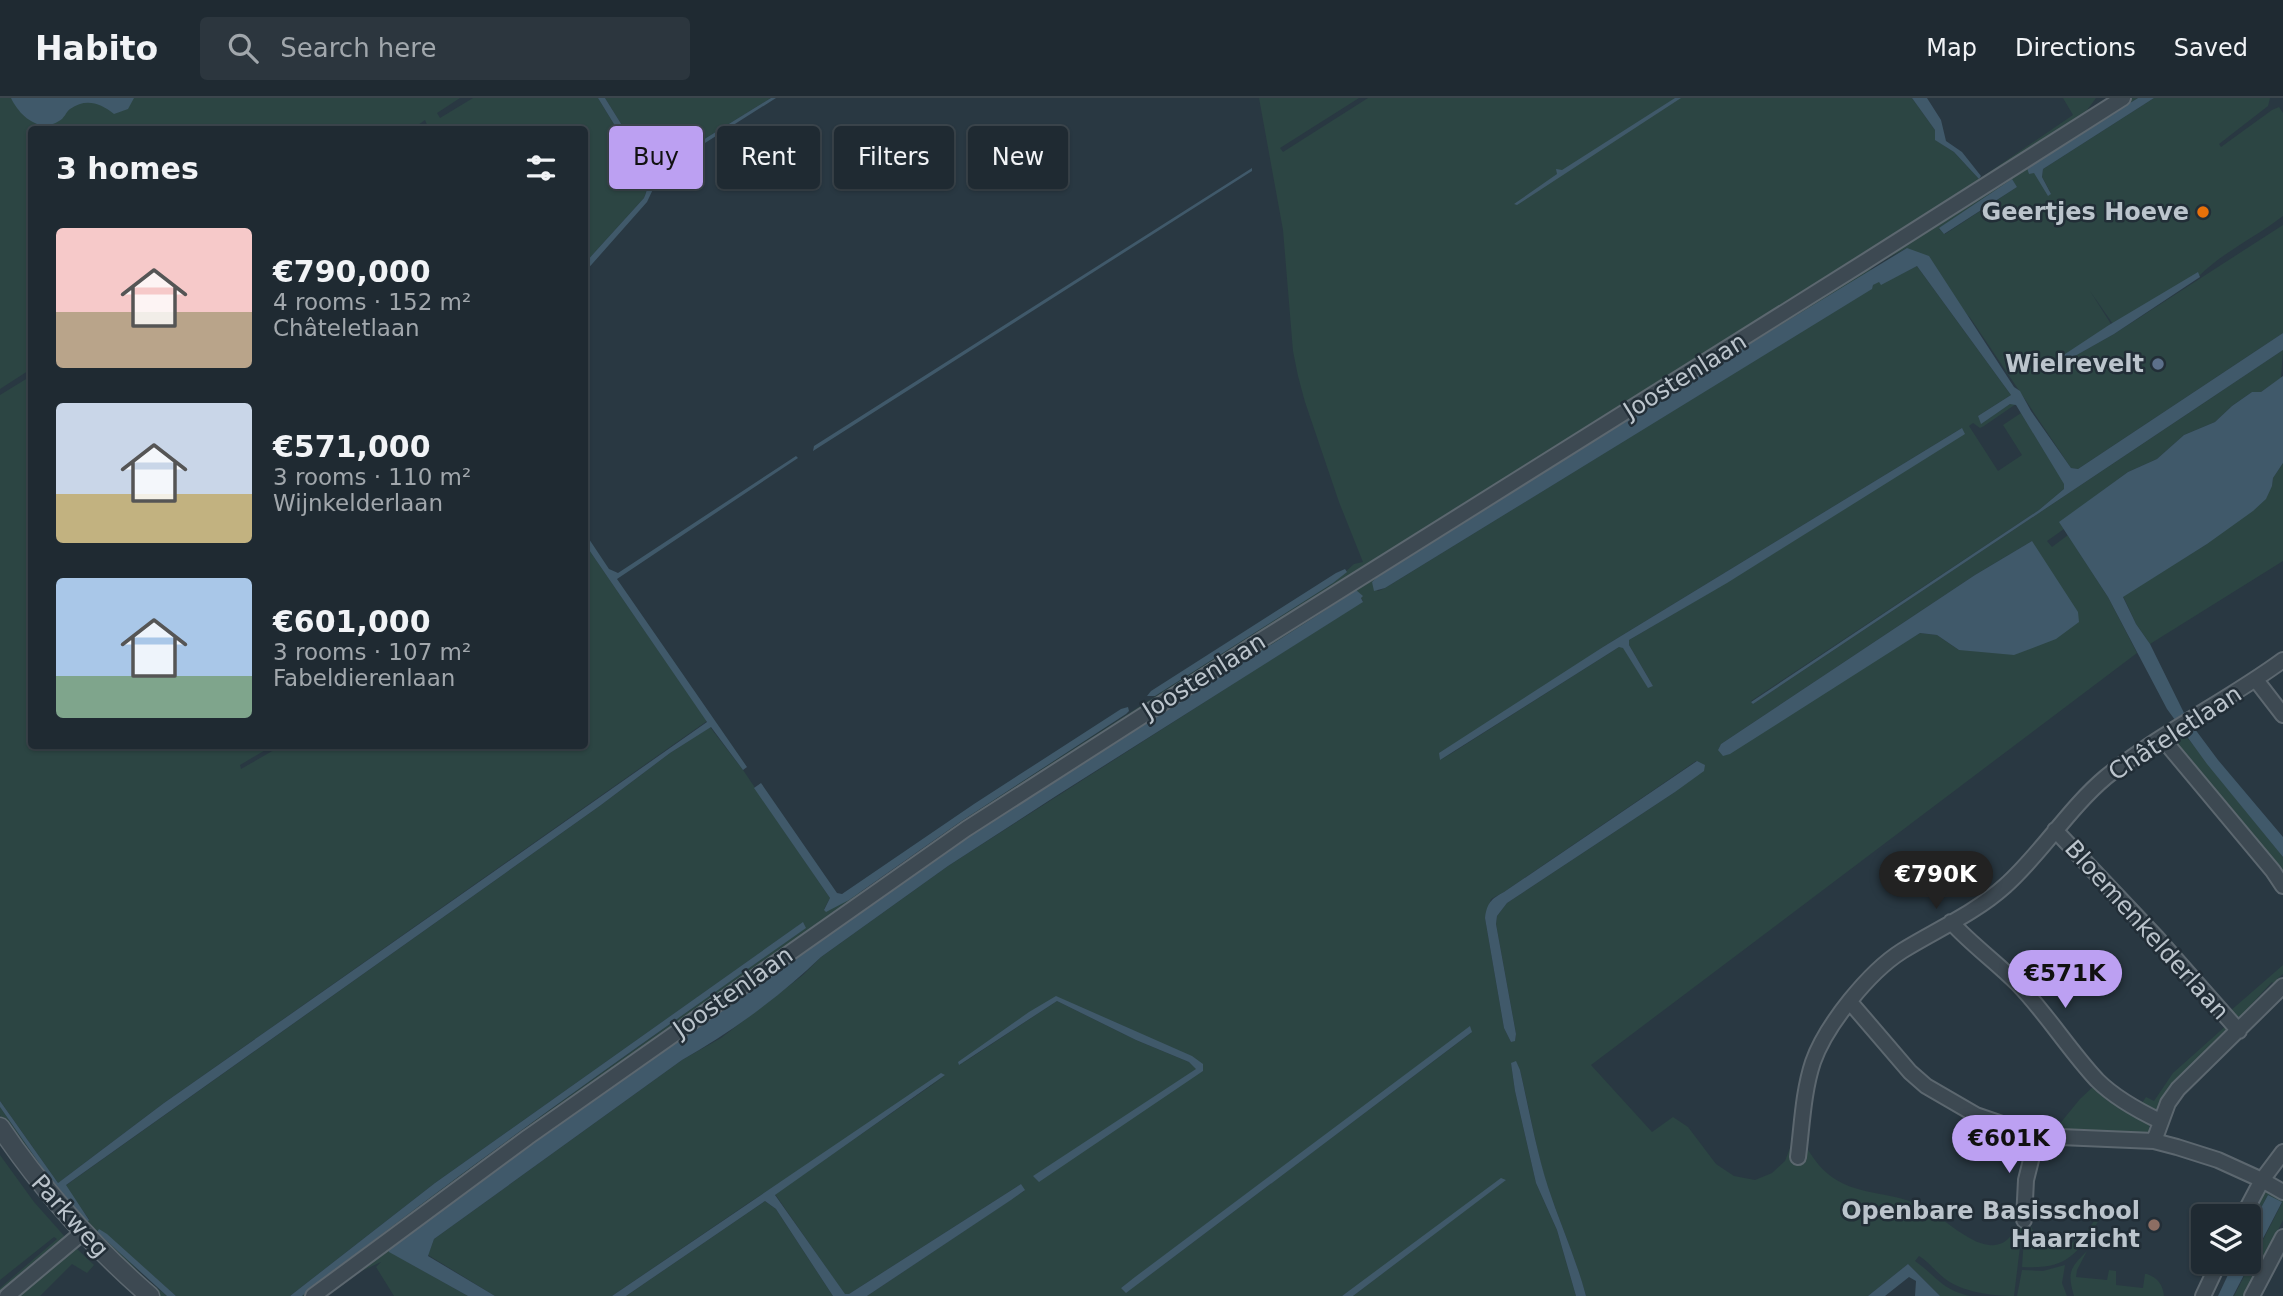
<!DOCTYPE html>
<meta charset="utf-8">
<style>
:root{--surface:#1f2a32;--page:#2c363e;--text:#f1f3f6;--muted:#a1a7ac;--line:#3c464d;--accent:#bca0f2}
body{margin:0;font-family:"DejaVu Sans",sans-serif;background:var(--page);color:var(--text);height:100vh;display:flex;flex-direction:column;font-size:26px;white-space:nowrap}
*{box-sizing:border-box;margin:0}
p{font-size:23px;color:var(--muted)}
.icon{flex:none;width:38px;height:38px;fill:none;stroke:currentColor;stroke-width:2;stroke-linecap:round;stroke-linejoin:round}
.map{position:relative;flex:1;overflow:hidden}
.panel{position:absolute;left:28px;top:28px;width:560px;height:623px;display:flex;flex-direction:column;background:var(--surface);border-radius:7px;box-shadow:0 2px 5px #0004,0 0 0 2px var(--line)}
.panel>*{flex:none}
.top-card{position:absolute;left:609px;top:28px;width:665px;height:63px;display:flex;gap:14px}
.controls{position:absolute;left:2191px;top:1106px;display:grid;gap:14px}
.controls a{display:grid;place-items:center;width:70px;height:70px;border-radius:7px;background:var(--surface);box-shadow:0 2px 5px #0004,0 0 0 2px var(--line);font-size:35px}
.price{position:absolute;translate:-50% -60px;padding:0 16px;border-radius:24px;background:var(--accent);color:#111;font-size:23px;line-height:46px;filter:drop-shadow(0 2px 4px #0008)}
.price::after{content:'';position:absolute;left:50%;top:42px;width:21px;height:16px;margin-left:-10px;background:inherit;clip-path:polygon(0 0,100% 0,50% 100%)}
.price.on{background:#222;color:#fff}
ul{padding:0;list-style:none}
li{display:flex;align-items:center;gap:21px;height:175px;padding:0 28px}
li span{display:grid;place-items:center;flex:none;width:196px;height:140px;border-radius:7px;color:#555}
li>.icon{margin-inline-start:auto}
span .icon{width:84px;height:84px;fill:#fffc;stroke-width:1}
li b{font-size:30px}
h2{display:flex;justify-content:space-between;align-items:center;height:84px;padding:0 28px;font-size:30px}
.tag{padding:0 24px;border-radius:7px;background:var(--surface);box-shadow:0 2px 5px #0004,0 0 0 2px var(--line);font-size:24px;line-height:63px}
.tag.on{background:var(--accent);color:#111}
header{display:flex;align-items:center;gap:42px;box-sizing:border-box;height:98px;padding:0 35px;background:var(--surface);border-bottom:2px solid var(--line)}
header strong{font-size:33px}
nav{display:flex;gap:38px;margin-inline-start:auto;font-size:24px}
.search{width:490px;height:63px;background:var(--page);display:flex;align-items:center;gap:18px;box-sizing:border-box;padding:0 24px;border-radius:7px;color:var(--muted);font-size:26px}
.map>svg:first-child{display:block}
.green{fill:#2c4543;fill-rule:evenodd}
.water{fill:#40596a}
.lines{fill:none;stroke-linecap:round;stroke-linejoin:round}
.minor-casing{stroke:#5c676f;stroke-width:18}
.tertiary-casing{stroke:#5c676f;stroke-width:21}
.minor{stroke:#3d4952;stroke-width:14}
.tertiary{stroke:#3d4952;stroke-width:18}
.food-dot{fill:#e8710a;stroke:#222e37;stroke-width:2.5}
.service-dot{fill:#5c6f8a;stroke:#222e37;stroke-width:2.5}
.education-dot{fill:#8d6e63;stroke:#222e37;stroke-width:2.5}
.labels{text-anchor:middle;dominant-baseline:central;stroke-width:5;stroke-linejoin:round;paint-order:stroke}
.poi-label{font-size:24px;font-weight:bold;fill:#bbc4cc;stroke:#222e37;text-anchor:end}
.street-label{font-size:24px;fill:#bbc4cc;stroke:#222e37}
</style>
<header>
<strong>Habito</strong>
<div class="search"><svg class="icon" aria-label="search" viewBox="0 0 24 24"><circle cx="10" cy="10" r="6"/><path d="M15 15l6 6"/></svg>Search here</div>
<nav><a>Map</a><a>Directions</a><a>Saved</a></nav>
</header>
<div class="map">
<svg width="2283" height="1198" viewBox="0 0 2283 1198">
<rect width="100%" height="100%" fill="#293842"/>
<path class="green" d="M 0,0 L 460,0 L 437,15 L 440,20 L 473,0 L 598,0 L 644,75 C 648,85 648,90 644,100 L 585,165 L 584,32 L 424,31 L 428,29 L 425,22 L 411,32 L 32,32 L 31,271 L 0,291 Z
M 605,0 L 771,0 L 651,74 Z
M 1259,0 L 1359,0 L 1280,50 L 1283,54 L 1368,0 L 1912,0 L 1935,32 L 1936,42 L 1954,54 L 1979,81 L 2073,17 L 2063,0 L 2096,0 L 2085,15 L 2108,0 L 2138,0 L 2027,70 L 2034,74 L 2051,95 L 2042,79 L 2043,71 L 2154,0 L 2270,0 L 2268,8 L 2219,46 L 2221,49 L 2272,12 L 2279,9 L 2283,15 L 2283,118 C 2256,139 2223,154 2199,178 L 2115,229 L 2090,193 L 2111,226 L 2060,266 L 2114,236 L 2283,127 L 2283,235 L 2078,371 L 2071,370 L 1971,221 L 1907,150 L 1871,169 L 1871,173 L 1534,379 L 1372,484 L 1378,493 L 1385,490 L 1871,191 L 1873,187 L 1879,183 L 1881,186 L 1917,168 L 2011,297 L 1978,318 L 1981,325 L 2010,306 L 2016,306 L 1984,328 L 1980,330 L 1973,325 L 1969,328 L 1998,373 L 2022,357 L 2003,327 L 2021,315 L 2065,386 L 2064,391 L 2039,412 L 1751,603 L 1753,606 L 2283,252 L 2281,280 L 2261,294 L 2252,294 L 2232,308 L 2215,324 L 2184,337 L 2157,361 L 2128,374 L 2060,424 L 2064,431 L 2047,443 L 2052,449 L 2068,437 L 2108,499 L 2137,555 L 1591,967 L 1652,1034 L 1673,1019 L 1688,1029 L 1716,1066 L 1734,1078 L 1755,1082 L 1772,1075 L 1785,1063 L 1796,1034 C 1807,1048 1814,1065 1828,1076 C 1854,1098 1890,1093 1919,1107 C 1941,1117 1967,1145 1989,1147 C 2008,1149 2012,1134 2023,1124 L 2014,1198 C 1993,1198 1961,1194 1944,1180 C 1935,1173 1929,1164 1919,1158 L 1915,1163 C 1938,1179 1940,1191 1970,1198 L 1940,1198 L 1908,1166 L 1868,1198 L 1586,1198 C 1574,1155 1556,1116 1543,1074 C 1534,1040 1528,1005 1520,972 L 1511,965 L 1515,993 L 1536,1085 L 1557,1132 L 1576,1198 L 1353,1198 L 1506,1081 L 1342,1198 L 867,1198 L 1024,1093 L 1021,1086 L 849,1196 L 845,1197 L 775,1096 L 945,978 L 747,1106 L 612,1198 L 495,1198 L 428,1157 L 434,1141 L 682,962 L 721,940 L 803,877 L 821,859 L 948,768 L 1363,503 L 1356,492 C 1197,597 1033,693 875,801 C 710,914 550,1034 390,1154 L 468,1198 L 394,1198 L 376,1169 L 381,1164 L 308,1198 L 302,1198 C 465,1069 636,951 805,830 L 802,825 L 435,1085 L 290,1198 L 176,1198 L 99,1131 L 145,1180 L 167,1198 L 158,1198 L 87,1125 L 80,1124 L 35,1069 L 0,1017 L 0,1009 L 55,1088 L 87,1124 L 89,1121 L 65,1088 L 601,707 L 670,655 L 710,629 L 743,672 L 830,800 L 824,811 C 878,792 923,748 971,717 C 1091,639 1212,562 1333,485 L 1354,466 L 1363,464 L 1339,404 L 1305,304 L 1298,278 L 1293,253 L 1283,132 ZM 2012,82 L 2017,89 L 1945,136 L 1939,131 ZM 1962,330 C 1854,407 1743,476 1629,542 L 1629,547 L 1653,588 L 1623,549 L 1619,549 L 1441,662 L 1603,549 ZM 2032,443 L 1959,552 L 1937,537 L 1920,535 L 1718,652 L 1721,646 L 1975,477 ZM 1696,663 L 1704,667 L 1675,694 L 1507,805 L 1497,818 L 1496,826 L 1516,936 L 1515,942 L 1511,944 L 1504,930 L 1485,820 L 1491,801 L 1504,794 ZM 1056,899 L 1202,966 L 1203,973 L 1175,986 L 1197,971 L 1189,964 L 1136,942 L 1057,903 L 960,967 ZM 1470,929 L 1471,935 L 1147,1179 L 1121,1190 Z
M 31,278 L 32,648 L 272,648 L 240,667 L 241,671 L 281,648 L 584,648 L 585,446 L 707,623 L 164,1005 L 58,1085 L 0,1003 L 0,297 Z
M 2283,365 L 2283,463 L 2150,546 L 2136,526 L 2123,498 L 2207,446 L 2272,388 L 2273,380 Z
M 2182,633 L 2283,759 L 2283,778 L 2176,647 L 2176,639 Z
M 2283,867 L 2283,876 L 2277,881 L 2279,883 L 2275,887 L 2272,884 L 2249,909 L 2252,912 C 2243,918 2238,923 2229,914 Z
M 2228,926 L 2230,930 L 2192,971 L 2189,968 L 2174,984 L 2176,986 L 2174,990 L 2170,988 L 2166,993 L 2169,996 L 2156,1014 L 2140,1008 L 2146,999 L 2154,1003 L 2173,975 Z
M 2096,986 L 2149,1024 L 2149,1035 L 2144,1038 L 2053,1034 L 2080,1001 Z
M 0,1057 L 34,1104 L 67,1141 L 4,1198 L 0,1198 L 0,1190 L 57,1141 L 54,1139 L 0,1182 Z
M 2263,1088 L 2283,1099 L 2283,1122 L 2246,1198 L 2234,1198 L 2282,1105 L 2268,1097 L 2249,1132 L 2249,1118 Z
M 765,1103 L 776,1111 L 833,1198 L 626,1198 Z
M 2094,1123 L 2098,1124 C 2074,1159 2067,1171 2022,1169 L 2025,1124 L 2029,1125 L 2039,1144 C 2061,1156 2082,1143 2094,1123 Z
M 74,1148 L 94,1167 L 87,1175 L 72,1166 L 40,1198 L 11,1198 Z
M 2087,1153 L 2077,1172 L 2076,1179 L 2107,1182 L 2109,1172 L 2116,1173 L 2116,1187 L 2143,1190 L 2145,1176 L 2147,1176 C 2158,1180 2163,1187 2164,1198 L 2074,1198 C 2067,1174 2070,1170 2087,1153 Z
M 2065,1167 L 2062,1185 L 2067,1198 L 2017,1198 L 2022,1172 L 2043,1173 Z"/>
<path class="water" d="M 11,0 L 134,0 L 128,11 L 114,16 C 100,5 86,0 70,11 C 66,14 64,21 59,23 C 39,36 19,17 11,0 Z
M 598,0 L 605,0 L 651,74 L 771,0 L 776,0 L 653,78 L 655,87 L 647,104 L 585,174 L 585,165 L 644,100 C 648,90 649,85 644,75 Z
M 1675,0 L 1681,0 L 1517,107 L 1514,106 L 1557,76 L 1556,71 L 1562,72 Z
M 1912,0 L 1927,0 L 1941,22 L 1946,43 L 1962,54 L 1981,78 L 1979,81 L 1954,54 L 1935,42 L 1935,32 Z
M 2138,0 L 2154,0 L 2043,71 L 2042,79 L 2051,96 L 2048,98 L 2034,75 L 2029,76 L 2027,70 Z
M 1252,70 L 1252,73 L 813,353 L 814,348 Z
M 2012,81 L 2017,89 L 1944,136 L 1939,130 Z
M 1907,150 L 1929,158 L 2014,289 L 2020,293 L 2031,313 L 2071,370 L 2078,371 L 2283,235 L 2283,252 L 1753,606 L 1751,604 L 2039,412 L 2064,391 L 2064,386 L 2016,307 L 2010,306 L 1981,326 L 1978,318 L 2011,297 L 1917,168 L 1881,187 L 1879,184 L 1873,187 L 1872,191 L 1385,490 L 1374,493 L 1372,484 L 1379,477 L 1611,330 Z
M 2198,174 L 2200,179 L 2114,236 L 2059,267 L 2056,262 L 2109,227 Z
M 2283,278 L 2283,365 L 2273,380 L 2272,388 L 2266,401 L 2253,413 L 2207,446 L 2123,499 L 2136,526 L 2150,546 L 2186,619 L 2218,662 L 2283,739 L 2283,759 L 2207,666 L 2167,611 L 2108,499 L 2059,424 L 2128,374 L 2157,361 L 2184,337 L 2215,324 L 2232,308 L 2252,294 L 2261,294 Z
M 1962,330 L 1965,336 L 1727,485 L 1629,542 L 1629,547 L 1653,588 L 1648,590 L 1623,550 L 1619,549 L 1440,662 L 1439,655 L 1603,549 Z
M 796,358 L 798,360 L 617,481 L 747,669 L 743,672 L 711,629 L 670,655 L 601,707 L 66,1087 L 89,1122 L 87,1125 L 55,1088 L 0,1009 L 0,1003 L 58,1085 L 164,1005 L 707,624 L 585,446 L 585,435 L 609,471 L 618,475 Z
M 2032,443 L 2078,514 L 2079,524 L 2056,541 L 2014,557 L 1959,552 L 1937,537 L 1920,535 L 1730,656 L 1723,658 L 1718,652 L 1721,646 L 1975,477 Z
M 1345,471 L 1347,474 L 1333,485 L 1155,598 L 1147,598 L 1151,593 L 1336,475 Z
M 1356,492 L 1363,498 L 1361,500 L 1363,504 L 1056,698 L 948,768 L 821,859 C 779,899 732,934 682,962 L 434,1141 L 428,1158 L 495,1198 L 468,1198 L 389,1154 L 388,1150 C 590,1002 794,855 1003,715 C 1119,638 1240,569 1356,492 Z
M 1128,609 L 1129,613 L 1126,616 L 960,724 L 849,802 L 826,814 L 824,812 L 830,800 L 754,690 L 761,685 L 837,795 L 842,796 L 974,706 L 1121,611 Z
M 1697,663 L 1705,667 L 1704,673 L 1675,694 L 1507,805 L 1497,818 L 1496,826 L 1516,936 L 1515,943 L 1511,944 L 1504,930 L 1485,820 C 1487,805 1491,801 1504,794 Z
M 803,824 L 806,830 C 636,950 465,1069 302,1198 L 290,1198 L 435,1085 Z
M 1056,898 L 1192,958 L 1203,966 L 1203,973 L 1039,1084 L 1033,1078 L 1196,971 L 1189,964 L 1136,942 L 1057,903 L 959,967 L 958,964 L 1029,914 Z
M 1470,928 L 1472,934 L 1126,1195 L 1121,1190 L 1135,1179 Z
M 1516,963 L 1520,972 C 1529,1011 1536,1051 1548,1089 C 1560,1126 1576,1160 1586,1198 L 1576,1198 L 1557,1132 L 1536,1085 L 1515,993 L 1511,965 Z
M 941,975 L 945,977 L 775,1097 L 845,1196 L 849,1196 L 1021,1086 L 1025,1092 L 1011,1102 L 867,1198 L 833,1198 L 776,1111 L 765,1103 L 626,1198 L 612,1198 Z
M 1501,1080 L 1506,1082 L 1353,1198 L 1342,1198 Z
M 2268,1097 L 2282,1104 L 2233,1198 L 2218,1198 L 2234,1164 L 2249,1164 L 2249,1132 Z
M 99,1131 L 107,1136 L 176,1198 L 167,1198 L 97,1134 Z
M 1908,1166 L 1940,1198 L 1915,1198 L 1916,1183 L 1909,1179 L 1885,1198 L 1868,1198 Z"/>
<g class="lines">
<g class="minor-casing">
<path id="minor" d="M 2256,582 L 2283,617
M 2162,640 L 2273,773 L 2283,788
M 2055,732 L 2157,840 L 2239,933
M 1951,824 C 1972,847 1996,864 2018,886 C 2047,916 2069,952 2097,982 C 2114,999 2139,1013 2160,1023
M 1850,904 L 1910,974 L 1926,988 L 1976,1017 L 2037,1038 L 2154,1043 L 2177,1049 L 2218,1062 L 2262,1082 L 2283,1094
M 2154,1043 L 2168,1005 L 2178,991 L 2283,888
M 1798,1059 C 1802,1028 1803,994 1813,964 C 1826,927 1869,874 1902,853 C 1936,832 1975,815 2005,788 C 2042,755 2068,711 2106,679 C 2160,635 2226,604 2283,562
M 2243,1118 L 2262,1082 L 2283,1054
M 2024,1122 L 2026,1082 L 2037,1038
M 7,1198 L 82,1135
M 313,1198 L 528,1039 L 966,731 L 1250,549 L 1863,165 L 2123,0
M 2203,1198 L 2219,1164
M 2252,1198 L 2283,1139"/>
</g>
<g class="tertiary-casing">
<path id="tertiary" d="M 0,1029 C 44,1094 91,1147 150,1198"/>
</g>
<use href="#minor" class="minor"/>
<use href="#tertiary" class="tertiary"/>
</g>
<circle class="food-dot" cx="2203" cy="114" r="7"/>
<circle class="service-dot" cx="2158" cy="266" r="7"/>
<circle class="education-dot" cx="2154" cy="1127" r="7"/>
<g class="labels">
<g class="poi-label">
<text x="2189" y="114">Geertjes Hoeve</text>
<text x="2144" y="266">Wielrevelt</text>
<text x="2140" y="1113">Openbare Basisschool<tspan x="2140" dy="28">Haarzicht</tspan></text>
</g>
<g class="street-label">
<text transform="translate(1685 278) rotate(-32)">Joostenlaan</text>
<text transform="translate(1204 578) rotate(-32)">Joostenlaan</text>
<text transform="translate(2175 635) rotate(-33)">Châteletlaan</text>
<text transform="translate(2147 832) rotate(48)">Bloemenkelderlaan</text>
<text transform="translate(733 894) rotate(-35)">Joostenlaan</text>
<text transform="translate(70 1118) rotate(48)">Parkweg</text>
</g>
</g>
</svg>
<div class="controls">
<a><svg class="icon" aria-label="layers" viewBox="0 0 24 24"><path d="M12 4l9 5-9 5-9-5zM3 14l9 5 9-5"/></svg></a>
</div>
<b class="price on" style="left:1936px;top:813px">€790K</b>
<b class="price" style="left:2065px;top:912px">€571K</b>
<b class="price" style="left:2009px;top:1077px">€601K</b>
<div class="top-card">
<a class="tag on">Buy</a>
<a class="tag">Rent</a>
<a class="tag">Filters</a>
<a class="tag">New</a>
</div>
<section class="panel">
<h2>3 homes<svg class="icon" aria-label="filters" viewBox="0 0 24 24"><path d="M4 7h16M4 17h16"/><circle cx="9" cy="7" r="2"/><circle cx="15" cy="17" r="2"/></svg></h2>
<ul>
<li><span style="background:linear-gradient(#f6c9c9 60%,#b9a48a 0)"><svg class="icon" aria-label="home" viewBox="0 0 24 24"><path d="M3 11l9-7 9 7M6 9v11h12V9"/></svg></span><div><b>€790,000</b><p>4 rooms · 152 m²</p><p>Châteletlaan</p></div></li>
<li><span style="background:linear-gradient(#c9d6e8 65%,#c2b280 0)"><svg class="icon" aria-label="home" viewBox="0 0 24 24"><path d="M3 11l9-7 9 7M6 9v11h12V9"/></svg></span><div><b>€571,000</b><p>3 rooms · 110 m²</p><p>Wijnkelderlaan</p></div></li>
<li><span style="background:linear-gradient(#a9c7e8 70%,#7fa58c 0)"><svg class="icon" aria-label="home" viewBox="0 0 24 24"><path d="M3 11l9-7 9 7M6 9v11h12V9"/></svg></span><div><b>€601,000</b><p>3 rooms · 107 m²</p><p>Fabeldierenlaan</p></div></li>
</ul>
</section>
</div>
